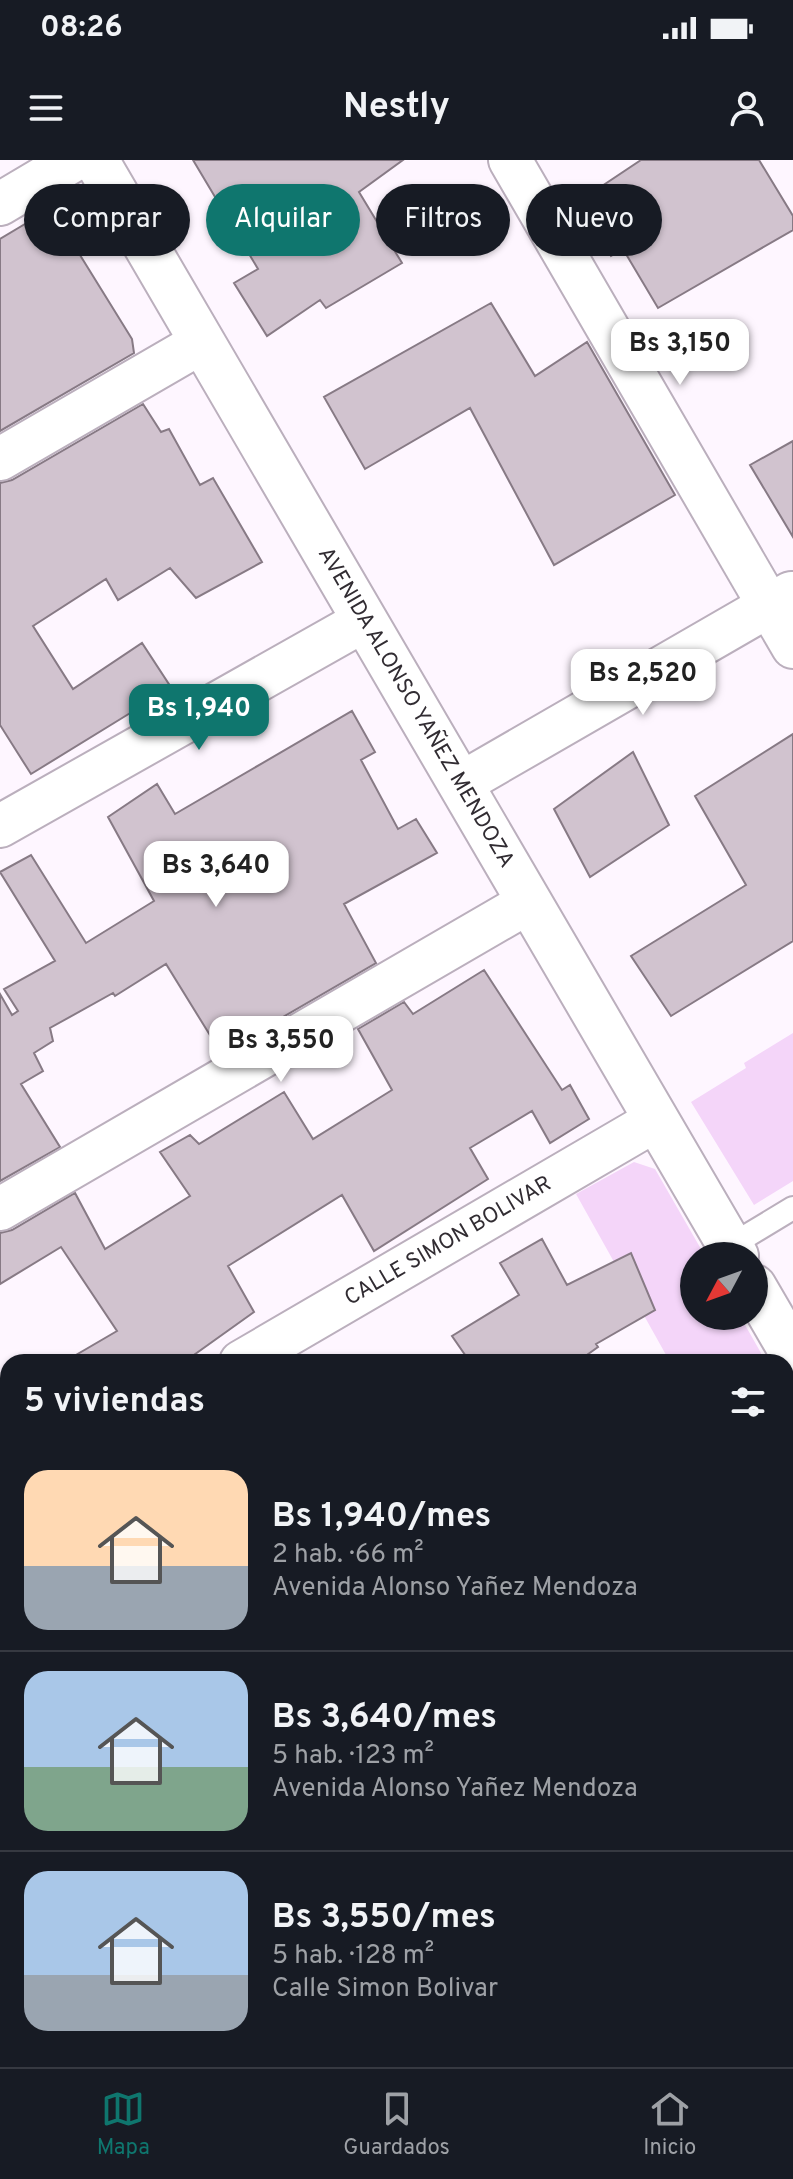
<!DOCTYPE html>
<html lang="es">
<meta charset="utf-8">
<style>
:root{--surface:#171b24;--page:#20242c;--text:#f1f3f6;--muted:#9ea1a6;--line:#363941;--accent:#0f766e}
body{margin:0;font-family:Overpass,sans-serif;background:var(--page);color:var(--text);height:100vh;display:flex;flex-direction:column;font-size:30px;white-space:nowrap}
*{box-sizing:border-box;margin:0}
p{font-size:26px;color:var(--muted)}
.icon{flex:none;width:44px;height:44px;fill:none;stroke:currentColor;stroke-width:2;stroke-linecap:round;stroke-linejoin:round}
.map{position:relative;flex:1;overflow:hidden}
.side{position:absolute;left:0px;top:1194px;width:794px;height:714px;display:flex;flex-direction:column;background:var(--surface);border-radius:24px 24px 0 0;box-shadow:0 2px 6px #0004}
.side>*{flex:none}
.banner{position:absolute;left:24px;top:24px;width:746px;height:72px;display:flex;gap:16px}
.needle{width:52px;rotate:229deg}
.controls{position:absolute;left:680px;top:1082px;display:grid;gap:16px}
.controls a{display:grid;place-items:center;width:88px;height:88px;border-radius:50%;background:var(--surface);box-shadow:0 2px 6px #0004;font-size:40px}
.price{position:absolute;translate:-50% -68px;padding:0 18px;border-radius:16px;background:#fff;color:#222;font-size:26px;line-height:52px;filter:drop-shadow(0 2px 4px #0008)}
.price::after{content:'';position:absolute;left:50%;top:48px;width:24px;height:18px;margin-left:-12px;background:inherit;clip-path:polygon(0 0,100% 0,50% 100%)}
.price.on{background:var(--accent);color:#fff}
ul{padding:0;list-style:none}
li{display:flex;align-items:center;gap:24px;height:200px;padding:0 24px}
li+li{border-top:2px solid var(--line)}
li span{display:grid;place-items:center;flex:none;width:224px;height:160px;border-radius:24px;color:#555}
li>.icon{margin-inline-start:auto}
span .icon{width:96px;height:96px;fill:#fffc;stroke-width:1}
li b{font-size:34px}
h2{display:flex;justify-content:space-between;align-items:center;height:96px;padding:0 24px;font-size:34px}
.tag{padding:0 28px;border-radius:36px;background:var(--surface);box-shadow:0 2px 6px #0004;font-size:28px;line-height:72px}
.tag.on{background:var(--accent);color:#fff}
.status{display:flex;justify-content:space-between;align-items:center;height:56px;padding:0 40px;background:var(--surface);direction:ltr}
.status svg{height:22px;fill:currentColor}
header{display:flex;justify-content:space-between;align-items:center;height:104px;padding:0 24px;background:var(--surface);font-size:36px;font-weight:700}
.tabs{display:flex;justify-content:space-around;align-items:center;height:112px;border-top:2px solid var(--line);background:var(--surface);font-size:22px;color:var(--muted)}
.tabs a{display:grid;justify-items:center;gap:4px}
.tabs .on{color:var(--accent)}
.map>svg:first-child{display:block}
.green{fill:#f4d5f9}
.building{fill:#d1c3cf;stroke:#877a85;stroke-width:2}
.lines{fill:none;stroke-linecap:round;stroke-linejoin:round}
.service-casing{stroke:#bbafbd;stroke-width:26}
.minor-casing{stroke:#bbafbd;stroke-width:46}
.secondary-casing{stroke:#bbafbd;stroke-width:48}
.service{stroke:#fff;stroke-width:22}
.minor{stroke:#fff;stroke-width:42}
.secondary{stroke:#fff;stroke-width:44}
.labels{text-anchor:middle;dominant-baseline:central;stroke-width:8;stroke-linejoin:round;paint-order:stroke}
.street-label{font-size:22px;fill:#312c32;stroke:#fff}
</style>
<div class="status"><b>08:26</b><svg viewBox="0 0 49 12"><path d="M0 12V9h3v3zM5 12V6h3v6zM10 12V3h3v9zM15 12V0h3v12zM26 1h20v11H26zM47 4h2v5h-2z"/></svg></div>
<header><svg class="icon" aria-label="menu" viewBox="0 0 24 24"><path d="M4 6h16M4 12h16M4 18h16"/></svg>Nestly<svg class="icon" aria-label="person" viewBox="0 0 24 24"><circle cx="12" cy="8" r="4"/><path d="M4 21q1-7 8-7t8 7"/></svg></header>
<div class="map">
<svg width="793" height="1907" viewBox="0 0 793 1907">
<rect width="100%" height="100%" fill="#fef6ff"/>
<path class="green" d="M 793,873 L 793,1021 L 754,1045 L 691,942 L 746,908 L 744,903 Z
M 634,1002 L 655,1009 L 705,1096 L 694,1096 L 694,1156 L 740,1156 L 761,1193 L 759,1202 L 670,1202 L 576,1034 Z
M 786,1260 L 793,1263 L 793,1453 L 786,1441 Z"/>
<path class="building" d="M 193,0 L 403,0 L 359,32 L 402,103 L 326,148 L 320,140 L 267,176 L 234,123 L 258,109 Z
M 641,0 L 759,0 L 793,56 L 793,70 L 658,148 L 623,89 L 611,96 L 578,42 Z
M 35,58 L 62,66 L 132,179 L 134,193 L 0,271 L 0,79 Z
M 491,143 L 535,216 L 587,182 L 675,335 L 554,405 L 470,248 L 365,309 L 324,237 Z
M 143,244 L 161,272 L 169,269 L 200,325 L 213,318 L 262,402 L 196,438 L 170,408 L 118,440 L 106,419 L 33,466 L 73,529 L 142,483 L 176,535 L 144,553 L 140,547 L 31,614 L 0,565 L 0,323 L 12,320 Z
M 793,281 L 793,377 L 750,305 Z
M 352,551 L 375,592 L 361,600 L 398,669 L 416,659 L 437,693 L 344,744 L 376,803 L 221,893 L 166,804 L 115,836 L 113,833 L 50,868 L 53,881 L 34,893 L 43,911 L 21,924 L 60,987 L 0,1021 L 0,834 L 12,855 L 18,851 L 4,829 L 55,801 L 0,712 L 31,695 L 86,783 L 154,741 L 108,657 L 157,624 L 175,654 Z
M 793,574 L 793,781 L 671,856 L 631,796 L 746,725 L 695,636 Z
M 633,592 L 669,665 L 590,717 L 554,649 Z
M 484,810 L 562,930 L 570,925 L 589,959 L 550,983 L 532,951 L 470,988 L 488,1019 L 374,1091 L 342,1035 L 228,1106 L 254,1152 L 184,1202 L 64,1202 L 117,1171 L 61,1087 L 0,1124 L 0,1073 L 12,1070 L 75,1033 L 105,1089 L 190,1036 L 160,992 L 190,975 L 199,984 L 284,932 L 313,979 L 392,930 L 358,869 L 404,842 L 413,854 Z
M 542,1079 L 567,1125 L 631,1093 L 655,1150 L 596,1184 L 598,1187 L 577,1202 L 470,1202 L 452,1176 L 519,1135 L 500,1103 Z"/>
<g class="lines">
<g class="service-casing">
<path id="service" d="M 730,1086 L 793,1048"/>
</g>
<g class="minor-casing">
<g id="minor">
<path d="M 510,0 L 793,487"/>
<path d="M 0,44 L 74,0"/>
<path d="M 0,299 L 202,182"/>
<path d="M 460,624 L 791,433"/>
<path d="M 0,666 L 365,460"/>
<path d="M 0,1049 L 529,742"/>
<path id="s1" d="M 241,1202 L 656,960"/>
<path d="M 786,1222 L 793,1218"/>
<path d="M 0,1343 L 8,1338"/>
<path d="M 786,1611 L 793,1607"/>
<path d="M 0,1679 L 8,1674"/>
<path d="M 263,1907 L 275,1900"/>
</g>
</g>
<g class="secondary-casing">
<g id="secondary">
<path id="s2" d="M 96,0 L 736,1096"/>
<path d="M 754,1127 L 793,1194"/>
</g>
</g>
<use href="#service" class="service"/>
<use href="#minor" class="minor"/>
<use href="#secondary" class="secondary"/>
</g>
<g class="labels">
<g class="street-label">
<text stroke="none"><textPath href="#s2" startOffset="634">AVENIDA ALONSO YAÑEZ MENDOZA</textPath></text>
<text stroke="none"><textPath href="#s1" startOffset="240">CALLE SIMON BOLIVAR</textPath></text>
</g>
</g>
</svg>
<div class="controls">
<a><svg class="needle" viewBox="-14 -14 28 28"><path d="M0-13l5 13h-10z" fill="#e53935"/><path d="M0 13l5-13h-10z" fill="#9ea1a6"/></svg></a>
</div>
<b class="price" style="left:680px;top:227px">Bs 3,150</b>
<b class="price" style="left:643px;top:557px">Bs 2,520</b>
<b class="price on" style="left:199px;top:592px">Bs 1,940</b>
<b class="price" style="left:216px;top:749px">Bs 3,640</b>
<b class="price" style="left:281px;top:924px">Bs 3,550</b>
<div class="banner">
<a class="tag">Comprar</a>
<a class="tag on">Alquilar</a>
<a class="tag">Filtros</a>
<a class="tag">Nuevo</a>
</div>
<section class="side">
<h2>5 viviendas<svg class="icon" aria-label="filters" viewBox="0 0 24 24"><path d="M4 7h16M4 17h16"/><circle cx="9" cy="7" r="2"/><circle cx="15" cy="17" r="2"/></svg></h2>
<ul>
<li><span style="background:linear-gradient(#ffd9b3 60%,#9aa5b1 0)"><svg class="icon" aria-label="home" viewBox="0 0 24 24"><path d="M3 11l9-7 9 7M6 9v11h12V9"/></svg></span><div><b>Bs 1,940/mes</b><p>2 hab. · 66 m²</p><p>Avenida Alonso Yañez Mendoza</p></div></li>
<li><span style="background:linear-gradient(#a9c7e8 60%,#7fa58c 0)"><svg class="icon" aria-label="home" viewBox="0 0 24 24"><path d="M3 11l9-7 9 7M6 9v11h12V9"/></svg></span><div><b>Bs 3,640/mes</b><p>5 hab. · 123 m²</p><p>Avenida Alonso Yañez Mendoza</p></div></li>
<li><span style="background:linear-gradient(#a9c7e8 65%,#9aa5b1 0)"><svg class="icon" aria-label="home" viewBox="0 0 24 24"><path d="M3 11l9-7 9 7M6 9v11h12V9"/></svg></span><div><b>Bs 3,550/mes</b><p>5 hab. · 128 m²</p><p>Calle Simon Bolivar</p></div></li>
</ul>
</section>
</div>
<nav class="tabs">
<a class="on"><svg class="icon" aria-label="map" viewBox="0 0 24 24"><path d="M3 6l6-2 6 2 6-2v14l-6 2-6-2-6 2zM9 4v14M15 6v14"/></svg>Mapa</a>
<a><svg class="icon" aria-label="saved" viewBox="0 0 24 24"><path d="M7 4h10v16l-5-4-5 4z"/></svg>Guardados</a>
<a><svg class="icon" aria-label="home" viewBox="0 0 24 24"><path d="M3 11l9-7 9 7M6 9v11h12V9"/></svg>Inicio</a>
</nav>
